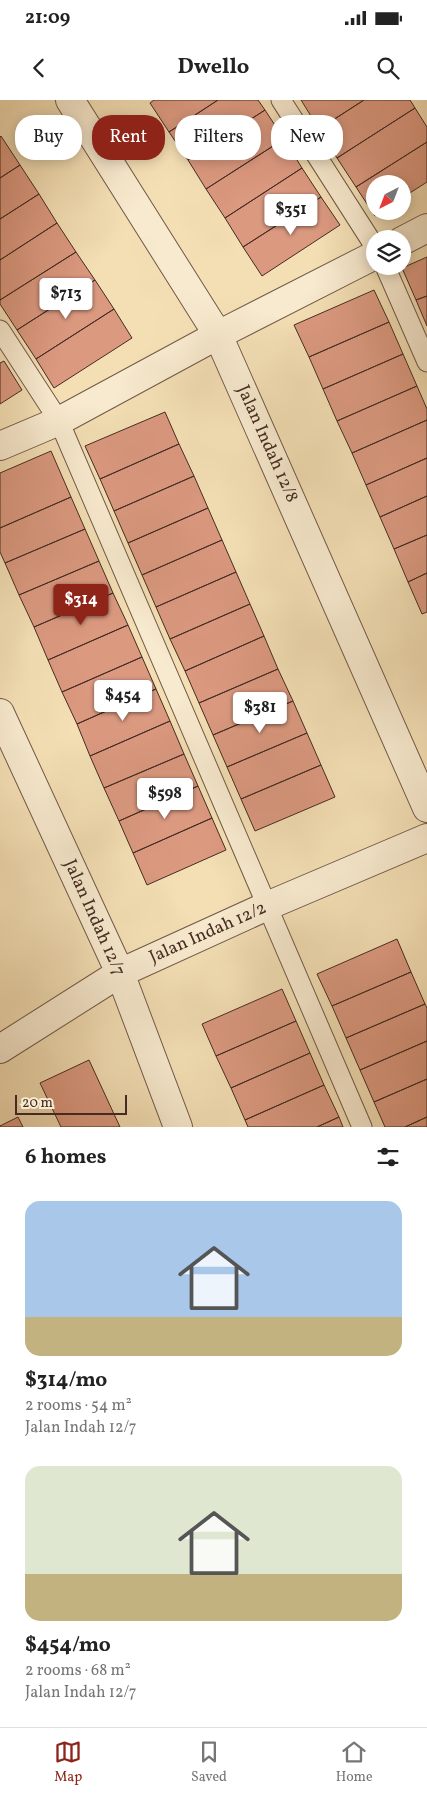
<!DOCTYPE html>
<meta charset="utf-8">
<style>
:root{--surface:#fff;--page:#f2f2f2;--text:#222;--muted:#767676;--line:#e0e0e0;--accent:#8f2418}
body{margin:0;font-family:Vollkorn,serif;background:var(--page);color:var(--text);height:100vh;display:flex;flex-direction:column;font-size:19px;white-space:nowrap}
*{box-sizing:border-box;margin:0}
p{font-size:16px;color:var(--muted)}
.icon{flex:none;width:28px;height:28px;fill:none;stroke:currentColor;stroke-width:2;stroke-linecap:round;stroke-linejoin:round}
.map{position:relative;height:1027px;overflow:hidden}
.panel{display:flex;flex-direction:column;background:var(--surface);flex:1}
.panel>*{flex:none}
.top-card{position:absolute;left:15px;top:15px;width:398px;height:45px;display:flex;gap:10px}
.needle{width:32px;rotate:222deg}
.fabs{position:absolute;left:366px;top:75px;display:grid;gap:10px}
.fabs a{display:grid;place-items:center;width:45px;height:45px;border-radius:50%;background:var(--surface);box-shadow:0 2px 12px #0003;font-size:25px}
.scale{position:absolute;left:15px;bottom:12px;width:112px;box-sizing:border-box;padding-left:5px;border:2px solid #442c23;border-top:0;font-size:14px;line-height:18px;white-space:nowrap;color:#442c23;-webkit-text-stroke:4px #f8eacf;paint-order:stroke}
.price{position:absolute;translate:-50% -42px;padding:0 11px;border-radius:5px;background:#fff;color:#222;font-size:16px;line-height:32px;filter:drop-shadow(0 1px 2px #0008)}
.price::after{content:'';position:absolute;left:50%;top:30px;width:15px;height:11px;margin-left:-8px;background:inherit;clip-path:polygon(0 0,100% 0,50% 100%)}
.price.selected{background:var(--accent);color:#fff}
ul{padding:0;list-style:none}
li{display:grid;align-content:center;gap:10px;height:265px;padding:0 25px}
li span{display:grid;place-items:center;height:155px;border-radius:15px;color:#555}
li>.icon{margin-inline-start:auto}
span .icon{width:90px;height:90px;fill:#fffc;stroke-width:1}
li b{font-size:21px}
h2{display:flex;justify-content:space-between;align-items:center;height:60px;padding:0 25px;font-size:21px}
.tag{padding:0 18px;border-radius:20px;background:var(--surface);box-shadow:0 2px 12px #0003;font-size:18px;line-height:45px}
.tag.selected{background:var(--accent);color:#fff}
.status{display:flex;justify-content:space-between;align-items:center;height:35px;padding:0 25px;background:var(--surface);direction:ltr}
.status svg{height:14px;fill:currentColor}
header{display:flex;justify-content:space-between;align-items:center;height:65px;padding:0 25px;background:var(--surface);font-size:22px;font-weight:700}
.dock{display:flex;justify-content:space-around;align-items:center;height:70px;border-top:1px solid var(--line);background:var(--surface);font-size:14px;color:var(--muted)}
.dock a{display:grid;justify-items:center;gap:2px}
.dock .selected{color:var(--accent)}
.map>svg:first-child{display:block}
.building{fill:#db9980;stroke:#442c23}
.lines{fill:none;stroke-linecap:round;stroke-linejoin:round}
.lane-casing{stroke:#705948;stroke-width:21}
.street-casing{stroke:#705948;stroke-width:30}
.lane{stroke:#f8eacf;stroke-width:19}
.street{stroke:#f8eacf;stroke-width:28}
.labels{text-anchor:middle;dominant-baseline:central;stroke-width:4.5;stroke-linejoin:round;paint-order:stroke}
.street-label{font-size:18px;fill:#442c23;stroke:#f8eacf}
</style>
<div class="status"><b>21:09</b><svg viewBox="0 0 49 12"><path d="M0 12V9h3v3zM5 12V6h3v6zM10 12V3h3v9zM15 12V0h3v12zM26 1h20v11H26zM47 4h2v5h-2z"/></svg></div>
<header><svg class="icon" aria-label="back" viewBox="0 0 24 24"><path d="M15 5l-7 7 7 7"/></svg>Dwello<svg class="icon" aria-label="search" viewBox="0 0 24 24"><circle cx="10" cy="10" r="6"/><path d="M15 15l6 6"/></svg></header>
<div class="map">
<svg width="427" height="1027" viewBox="0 0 427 1027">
<rect width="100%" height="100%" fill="#f4dfb5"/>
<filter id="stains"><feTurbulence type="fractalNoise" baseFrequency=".004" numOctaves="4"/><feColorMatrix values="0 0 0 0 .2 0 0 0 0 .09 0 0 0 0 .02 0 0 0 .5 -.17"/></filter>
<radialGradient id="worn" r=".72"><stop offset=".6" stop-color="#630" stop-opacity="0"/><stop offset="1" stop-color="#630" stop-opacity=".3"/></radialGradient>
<path class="building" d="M 154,0 L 218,0 L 169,32 L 150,3 Z
M 218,0 L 258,0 L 265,10 L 188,60 L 169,32 Z
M 301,0 L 364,0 L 319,29 Z
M 364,0 L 410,0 L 415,8 L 337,58 L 319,29 Z
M 415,8 L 427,27 L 427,42 L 356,87 L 337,58 Z
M 265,10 L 284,39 L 206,89 L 188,60 Z
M 1,36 L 20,65 L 0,78 L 0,37 Z
M 284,39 L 302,68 L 225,118 L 206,89 Z
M 427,42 L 427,82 L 402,98 L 402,84 L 375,84 L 375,111 L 382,111 L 375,116 L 356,87 Z
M 20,65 L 39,94 L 0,119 L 0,78 Z
M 302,68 L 321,97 L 243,147 L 225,118 Z
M 39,94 L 57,123 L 0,160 L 0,119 Z
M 321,97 L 340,125 L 262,176 L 243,147 Z
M 57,123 L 76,152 L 0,200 L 0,160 Z
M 76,152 L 95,180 L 17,230 L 0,204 L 0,200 Z
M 427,157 L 427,196 L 416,200 L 402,168 Z
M 95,180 L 114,209 L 36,259 L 17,230 Z
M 374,190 L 389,222 L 309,257 L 294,225 Z
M 427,196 L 427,226 L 416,200 Z
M 114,209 L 132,238 L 54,288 L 36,259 Z
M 389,222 L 403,254 L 323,289 L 309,257 Z
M 403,254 L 417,286 L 337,321 L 323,289 Z
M 4,261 L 22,290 L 0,304 L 0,263 Z
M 417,286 L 427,309 L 427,320 L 352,353 L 337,321 Z
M 165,312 L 179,344 L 100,379 L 85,346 Z
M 427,320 L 427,358 L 366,385 L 352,353 Z
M 179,344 L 194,376 L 114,411 L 100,379 Z
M 51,351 L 71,397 L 0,428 L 0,373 Z
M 427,358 L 427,396 L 380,417 L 366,385 Z
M 194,376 L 208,408 L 128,443 L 114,411 Z
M 427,396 L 427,435 L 394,449 L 380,417 Z
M 71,397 L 85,429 L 5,463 L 0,452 L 0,428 Z
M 208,408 L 222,440 L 142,475 L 128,443 Z
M 85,429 L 99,461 L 19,495 L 5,463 Z
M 427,435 L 427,473 L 408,482 L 394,449 Z
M 222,440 L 236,472 L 156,507 L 142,475 Z
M 99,461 L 113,493 L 34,527 L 19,495 Z
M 236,472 L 250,504 L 170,539 L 156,507 Z
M 427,473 L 427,512 L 422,514 L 408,482 Z
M 113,493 L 128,525 L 48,560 L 34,527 Z
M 250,504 L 264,536 L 185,571 L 170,539 Z
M 128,525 L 142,557 L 62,592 L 48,560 Z
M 264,536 L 278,569 L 199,603 L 185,571 Z
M 142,557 L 156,589 L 77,624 L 62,592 Z
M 278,569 L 293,601 L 213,635 L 199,603 Z
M 156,589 L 170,621 L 90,656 L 77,624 Z
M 293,601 L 307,633 L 227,667 L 213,635 Z
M 170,621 L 184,654 L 104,688 L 90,656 Z
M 307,633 L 321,665 L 241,699 L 227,667 Z
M 184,654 L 198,686 L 119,721 L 104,688 Z
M 321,665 L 335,697 L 255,731 L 241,699 Z
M 198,686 L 212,718 L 133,753 L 119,721 Z
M 212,718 L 226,750 L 147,785 L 133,753 Z
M 397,839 L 411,872 L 332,906 L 317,874 Z
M 411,872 L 425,904 L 346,938 L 332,906 Z
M 282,889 L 296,921 L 216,956 L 202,924 Z
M 425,904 L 427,908 L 427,941 L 360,970 L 346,938 Z
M 296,921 L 310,953 L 231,988 L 216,956 Z
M 427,941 L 427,979 L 374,1002 L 360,970 Z
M 310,953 L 324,985 L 245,1020 L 231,988 Z
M 89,960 L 120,1027 L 61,1027 L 40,983 Z
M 427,979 L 427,1017 L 405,1027 L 385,1027 L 374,1002 Z
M 324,985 L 339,1017 L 317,1027 L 248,1027 L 245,1020 Z
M 18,1017 L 23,1027 L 0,1027 L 0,1026 Z
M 339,1017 L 343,1027 L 317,1027 Z
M 427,1017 L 427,1027 L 405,1027 Z"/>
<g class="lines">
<g class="lane-casing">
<path id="lane" d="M 281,0 L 375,147
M 385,166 L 427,262
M 0,230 L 59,321 L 362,1027"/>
</g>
<g class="street-casing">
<path id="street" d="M 70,0 L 218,235 L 427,708
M 402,141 L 427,128
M 0,346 L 59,321 L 218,235 L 375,155
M 0,613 L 120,873 L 178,1027
M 0,949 L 120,873 L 267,806 L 427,738"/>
</g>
<use href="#lane" class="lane"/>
<use href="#street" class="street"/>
</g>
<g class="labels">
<g class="street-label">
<text transform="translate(267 344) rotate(66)">Jalan Indah 12/8</text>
<text transform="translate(94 818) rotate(66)">Jalan Indah 12/7</text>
<text transform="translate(208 833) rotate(-24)">Jalan Indah 12/2</text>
</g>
</g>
<rect width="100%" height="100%" filter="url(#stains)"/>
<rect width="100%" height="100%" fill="url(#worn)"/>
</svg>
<div class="fabs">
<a><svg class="needle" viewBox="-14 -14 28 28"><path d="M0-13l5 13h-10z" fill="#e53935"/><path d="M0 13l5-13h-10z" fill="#767676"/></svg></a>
<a><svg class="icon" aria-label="layers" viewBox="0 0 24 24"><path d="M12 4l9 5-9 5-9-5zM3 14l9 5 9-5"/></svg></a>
</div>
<div class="scale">20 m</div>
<b class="price" style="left:291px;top:136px">$351</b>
<b class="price" style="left:66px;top:220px">$713</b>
<b class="price selected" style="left:81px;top:526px">$314</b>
<b class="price" style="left:123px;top:622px">$454</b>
<b class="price" style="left:260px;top:634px">$381</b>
<b class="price" style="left:165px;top:720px">$598</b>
<div class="top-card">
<a class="tag">Buy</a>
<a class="tag selected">Rent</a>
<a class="tag">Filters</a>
<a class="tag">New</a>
</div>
</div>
<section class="panel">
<h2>6 homes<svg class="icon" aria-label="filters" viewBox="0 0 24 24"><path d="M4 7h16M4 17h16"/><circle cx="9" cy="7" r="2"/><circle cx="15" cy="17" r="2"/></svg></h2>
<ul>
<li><span style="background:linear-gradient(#a9c7e8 75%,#c2b280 0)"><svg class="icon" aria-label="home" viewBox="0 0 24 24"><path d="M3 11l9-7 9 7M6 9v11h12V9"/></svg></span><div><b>$314/mo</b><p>2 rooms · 54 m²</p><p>Jalan Indah 12/7</p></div></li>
<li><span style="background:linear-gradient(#dfe7d0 70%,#c2b280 0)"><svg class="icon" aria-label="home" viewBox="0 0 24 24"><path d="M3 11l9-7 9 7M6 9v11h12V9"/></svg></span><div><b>$454/mo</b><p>2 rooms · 68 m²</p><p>Jalan Indah 12/7</p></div></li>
</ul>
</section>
<nav class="dock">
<a class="selected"><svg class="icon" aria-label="map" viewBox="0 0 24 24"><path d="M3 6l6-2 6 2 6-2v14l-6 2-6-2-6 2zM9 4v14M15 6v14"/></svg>Map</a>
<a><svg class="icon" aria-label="saved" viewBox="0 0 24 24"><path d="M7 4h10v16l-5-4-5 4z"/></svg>Saved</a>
<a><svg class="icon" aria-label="home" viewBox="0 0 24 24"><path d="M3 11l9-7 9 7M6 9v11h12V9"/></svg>Home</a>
</nav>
